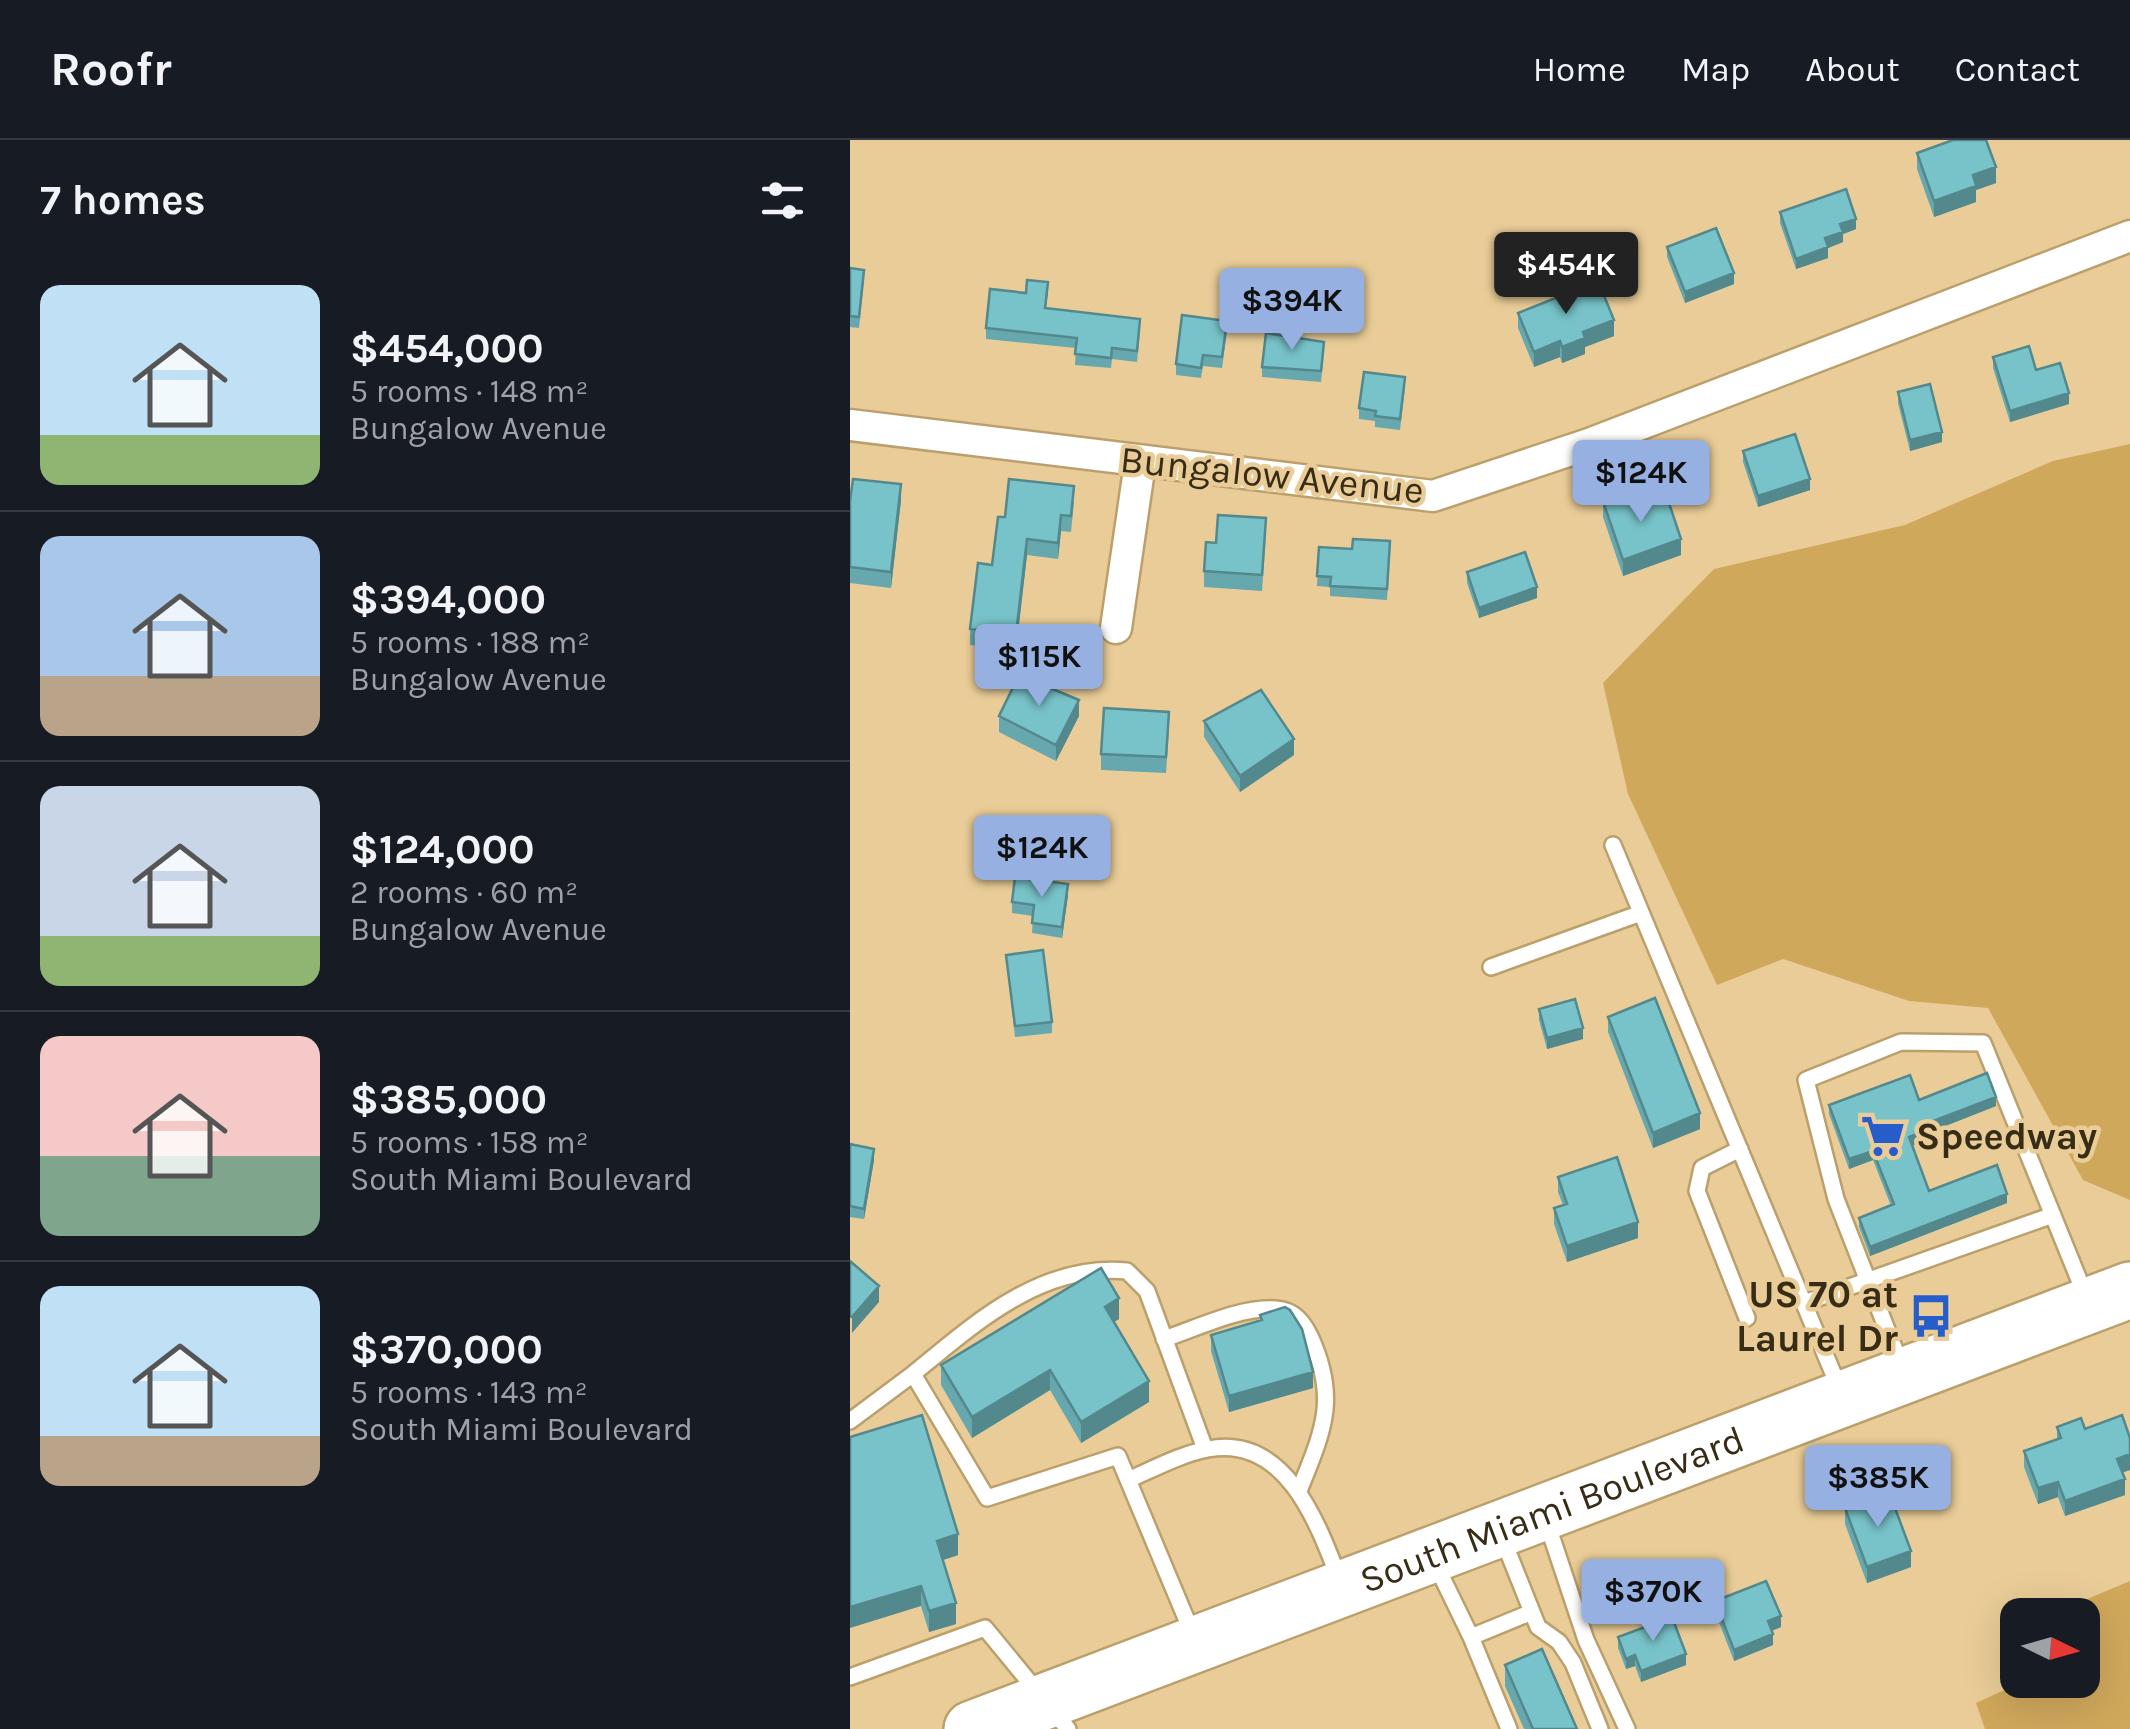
<!DOCTYPE html>
<meta charset="utf-8">
<style>
:root{--surface:#171b24;--page:#242831;--text:#f1f3f6;--muted:#9ea1a6;--line:#363941;--accent:#96b0e2}
body{margin:0;font-family:Karla,sans-serif;background:var(--page);color:var(--text);height:100vh;display:flex;flex-direction:column;font-size:38px;white-space:nowrap}
*{box-sizing:border-box;margin:0}
p{font-size:32px;color:var(--muted)}
.icon{flex:none;width:55px;height:55px;fill:none;stroke:currentColor;stroke-width:2;stroke-linecap:round;stroke-linejoin:round}
.map{position:relative;flex:1;overflow:hidden}
.side{display:flex;flex-direction:column;background:var(--surface);width:850px}
.side>*{flex:none}
.needle{width:65px;rotate:95deg}
.fabs{position:absolute;left:1150px;top:1458px;display:grid;gap:20px}
.fabs a{display:grid;place-items:center;width:100px;height:100px;border-radius:20px;background:var(--surface);box-shadow:0 10px 40px #0002;font-size:50px}
.price{position:absolute;translate:-50% -85px;padding:0 22px;border-radius:10px;background:var(--accent);color:#111;font-size:32px;line-height:65px;filter:drop-shadow(0 2px 5px #0008)}
.price::after{content:'';position:absolute;left:50%;top:60px;width:30px;height:22px;margin-left:-15px;background:inherit;clip-path:polygon(0 0,100% 0,50% 100%)}
.price.on{background:#222;color:#fff}
ul{padding:0;list-style:none}
li{display:flex;align-items:center;gap:30px;height:250px;padding:0 40px}
li+li{border-top:2px solid var(--line)}
li span{display:grid;place-items:center;flex:none;width:280px;height:200px;border-radius:20px;color:#555}
li>.icon{margin-inline-start:auto}
span .icon{width:120px;height:120px;fill:#fffc;stroke-width:1}
li b{font-size:42px}
h2{display:flex;justify-content:space-between;align-items:center;height:120px;padding:0 40px;font-size:42px}
header{display:flex;align-items:center;gap:60px;box-sizing:border-box;height:140px;padding:0 50px;background:var(--surface);border-bottom:2px solid var(--line)}
header strong{font-size:48px}
nav{display:flex;gap:55px;margin-inline-start:auto;font-size:35px}
main{display:flex;flex:1;min-height:0}
.map>svg:first-child{display:block}
.green{fill:#d0a85c}
.lines{fill:none;stroke-linecap:round;stroke-linejoin:round}
.lane-casing{stroke:#bba06c;stroke-width:20}
.street-casing{stroke:#bba06c;stroke-width:35}
.highway-casing{stroke:#bba06c;stroke-width:60}
.lane{stroke:#fff;stroke-width:15}
.street{stroke:#fff;stroke-width:30}
.highway{stroke:#fff;stroke-width:55}
.wall{fill:#66a8ad}
.shaded-wall{fill:#53888d}
.building{fill:#77c3c9;stroke:#53888d;stroke-width:2.5}
.labels{text-anchor:middle;dominant-baseline:central;stroke-width:9;stroke-linejoin:round;paint-order:stroke}
.street-label{font-size:38px;fill:#372c16;stroke:#e9cc97}
.poi-label{font-size:38px;font-weight:bold;fill:#372c16;stroke:#e9cc97;text-anchor:start}
</style>
<header>
<strong>Roofr</strong>
<nav><a>Home</a><a>Map</a><a>About</a><a>Contact</a></nav>
</header>
<main>
<section class="side">
<h2>7 homes<svg class="icon" aria-label="filters" viewBox="0 0 24 24"><path d="M4 7h16M4 17h16"/><circle cx="9" cy="7" r="2"/><circle cx="15" cy="17" r="2"/></svg></h2>
<ul>
<li><span style="background:linear-gradient(#bfe0f5 75%,#8fb573 0)"><svg class="icon" aria-label="home" viewBox="0 0 24 24"><path d="M3 11l9-7 9 7M6 9v11h12V9"/></svg></span><div><b>$454,000</b><p>5 rooms · 148 m²</p><p>Bungalow Avenue</p></div></li>
<li><span style="background:linear-gradient(#a9c7e8 70%,#b9a48a 0)"><svg class="icon" aria-label="home" viewBox="0 0 24 24"><path d="M3 11l9-7 9 7M6 9v11h12V9"/></svg></span><div><b>$394,000</b><p>5 rooms · 188 m²</p><p>Bungalow Avenue</p></div></li>
<li><span style="background:linear-gradient(#c9d6e8 75%,#8fb573 0)"><svg class="icon" aria-label="home" viewBox="0 0 24 24"><path d="M3 11l9-7 9 7M6 9v11h12V9"/></svg></span><div><b>$124,000</b><p>2 rooms · 60 m²</p><p>Bungalow Avenue</p></div></li>
<li><span style="background:linear-gradient(#f6c9c9 60%,#7fa58c 0)"><svg class="icon" aria-label="home" viewBox="0 0 24 24"><path d="M3 11l9-7 9 7M6 9v11h12V9"/></svg></span><div><b>$385,000</b><p>5 rooms · 158 m²</p><p>South Miami Boulevard</p></div></li>
<li><span style="background:linear-gradient(#bfe0f5 75%,#b9a48a 0)"><svg class="icon" aria-label="home" viewBox="0 0 24 24"><path d="M3 11l9-7 9 7M6 9v11h12V9"/></svg></span><div><b>$370,000</b><p>5 rooms · 143 m²</p><p>South Miami Boulevard</p></div></li>
</ul>
</section>
<div class="map">
<svg width="1280" height="1589" viewBox="0 0 1280 1589">
<rect width="100%" height="100%" fill="#e9cc97"/>
<path class="green" d="M 1280,304 L 1280,1060 L 1233,1040 L 1138,868 L 1059,861 L 933,819 L 867,845 L 778,654 L 753,543 L 864,429 L 1055,385 L 1203,321 Z
M 1280,1441 L 1280,1589 L 1135,1589 L 1126,1563 L 1176,1540 L 1232,1540 L 1232,1475 L 1199,1475 Z"/>
<g class="lines">
<g class="lane-casing">
<path id="lane" d="M 763,705 L 990,1250
M 641,827 L 791,773
M 890,1009 L 852,1028 L 847,1051 L 897,1178
M 954,1163 L 1203,1075
M 314,1199 C 350,1187 389,1167 426,1169 C 444,1170 453,1182 460,1196 C 489,1259 473,1291 449,1351
M 1052,1228 L 986,1059 L 956,940 L 1051,902 L 1133,903 L 1236,1157
M 63,1234 C 125,1183 191,1123 277,1131 L 297,1151 L 355,1309
M 0,1281 L 63,1234 L 137,1358 L 268,1316 L 343,1495
M 278,1340 C 303,1329 331,1314 358,1309 C 436,1294 468,1384 490,1441
M 696,1380 L 736,1500 L 777,1589
M 652,1397 L 688,1487 L 709,1502 L 723,1523 L 750,1589
M 586,1425 L 621,1497 L 682,1472
M 621,1497 L 659,1589
M 0,1537 L 135,1488 L 218,1589"/>
</g>
<g class="street-casing">
<path id="street" d="M 0,285 L 583,356 L 739,304 L 1280,96
M 266,488 L 290,323"/>
</g>
<g class="highway-casing">
<g id="highway">
<path id="s1" d="M 122,1589 L 1280,1150"/>
</g>
</g>
<use href="#lane" class="lane"/>
<use href="#street" class="street"/>
<use href="#highway" class="highway"/>
</g>
<path class="wall" d="M 1067,13 L 1146,43 L 1126,50 L 1126,62 L 1084,77 L 1067,29 Z
M 930,72 L 1006,89 L 993,94 L 993,102 L 978,108 L 978,118 L 946,129 L 930,83 Z
M 817,107 L 884,144 L 835,163 L 817,117 Z
M 0,128 L 14,140 L 9,188 L 0,187 Z
M 176,153 L 198,153 L 196,168 L 290,190 L 287,222 L 262,219 L 261,228 L 225,225 L 226,208 L 136,199 L 136,188 Z
M 668,173 L 764,196 L 735,207 L 735,214 L 712,223 L 710,217 L 684,227 L 668,188 Z
M 377,192 L 372,228 L 353,226 L 351,238 L 326,235 L 326,224 Z
M 474,213 L 471,242 L 412,237 L 412,227 Z
M 1143,217 L 1186,230 L 1219,264 L 1160,282 L 1143,228 Z
M 555,248 L 550,290 L 525,287 L 525,281 L 509,279 L 509,268 Z
M 1048,252 L 1092,302 L 1060,311 L 1048,263 Z
M 893,311 L 960,350 L 908,367 L 893,322 Z
M 51,360 L 41,448 L 0,443 L 0,361 Z
M 753,361 L 784,369 L 831,415 L 773,436 L 753,377 Z
M 224,362 L 221,392 L 211,391 L 208,419 L 177,415 L 166,510 L 120,505 L 120,489 L 142,425 L 155,377 Z
M 416,394 L 412,451 L 354,447 L 354,431 Z
M 469,407 L 540,412 L 537,460 L 480,456 L 480,447 L 467,446 Z
M 617,432 L 687,458 L 629,478 L 617,443 Z
M 149,576 L 229,576 L 206,621 L 149,592 Z
M 354,581 L 444,615 L 390,652 L 354,597 Z
M 319,588 L 316,633 L 251,630 L 251,614 Z
M 218,755 L 212,798 L 182,793 L 183,776 L 162,773 L 162,762 Z
M 156,815 L 202,882 L 202,893 L 165,897 Z
M 689,869 L 733,899 L 697,909 L 689,880 Z
M 758,877 L 850,989 L 803,1008 L 758,892 Z
M 1069,960 L 1146,966 L 1080,992 L 1080,999 L 1062,1006 L 1079,1051 L 1157,1063 L 1020,1116 L 1009,1087 L 1009,1078 L 1041,1066 L 1023,1020 L 999,1029 L 979,974 L 979,965 Z
M 0,1004 L 24,1020 L 14,1079 L 0,1077 Z
M 708,1037 L 788,1098 L 717,1122 L 704,1084 L 704,1068 L 713,1065 L 708,1052 Z
M 410,1175 L 463,1248 L 379,1272 L 361,1211 L 361,1195 L 410,1181 Z
M 269,1179 L 264,1182 L 299,1262 L 231,1303 L 200,1250 L 122,1298 L 91,1245 L 91,1225 Z
M 1207,1287 L 1235,1289 L 1280,1330 L 1272,1333 L 1275,1355 L 1215,1376 L 1208,1357 L 1188,1364 L 1174,1327 L 1174,1311 L 1207,1299 Z
M 0,1297 L 108,1415 L 93,1420 L 106,1484 L 79,1492 L 71,1466 Z
M 995,1368 L 1061,1427 L 1017,1443 L 995,1384 Z
M 865,1461 L 931,1487 L 922,1491 L 923,1505 L 884,1521 L 865,1472 Z
M 768,1497 L 836,1525 L 791,1542 L 785,1526 L 776,1529 L 768,1508 Z
M 655,1525 L 727,1589 L 674,1589 L 655,1546 Z"/>
<path class="shaded-wall" d="M 1146,27 L 1146,43 L 1126,50 L 1126,62 L 1084,77 L 1084,61 L 1123,35 Z
M 1006,79 L 1006,89 L 993,94 L 993,102 L 978,108 L 978,118 L 946,129 L 946,119 L 975,98 L 990,84 Z
M 884,133 L 884,144 L 835,163 L 835,152 Z
M 764,180 L 764,196 L 735,207 L 735,214 L 712,223 L 712,207 L 733,192 Z
M 710,201 L 710,217 L 684,227 L 684,212 Z
M 1219,253 L 1219,264 L 1160,282 L 1160,271 Z
M 1092,292 L 1092,302 L 1060,311 L 1060,300 Z
M 960,339 L 960,350 L 908,367 L 908,356 Z
M 51,344 L 51,360 L 41,448 L 41,432 Z
M 211,375 L 211,391 L 208,419 L 208,403 Z
M 177,399 L 177,415 L 166,510 L 166,494 Z
M 831,399 L 831,415 L 773,436 L 773,420 Z
M 687,447 L 687,458 L 629,478 L 629,468 Z
M 229,560 L 229,576 L 206,621 L 206,605 Z
M 444,599 L 444,615 L 390,652 L 390,636 Z
M 218,744 L 218,755 L 212,798 L 212,787 Z
M 733,888 L 733,899 L 697,909 L 697,898 Z
M 1146,957 L 1146,966 L 1080,992 L 1080,999 L 1059,1007 L 1059,997 L 1078,983 Z
M 850,973 L 850,989 L 803,1008 L 803,993 Z
M 24,1009 L 24,1020 L 14,1079 L 14,1069 Z
M 1023,1011 L 1023,1020 L 999,1029 L 999,1019 Z
M 1157,1054 L 1157,1063 L 1020,1116 L 1020,1107 Z
M 788,1082 L 788,1098 L 717,1122 L 717,1106 Z
M 29,1146 L 29,1162 L 2,1193 L 2,1177 Z
M 269,1158 L 269,1179 L 255,1187 L 255,1167 Z
M 200,1230 L 200,1250 L 122,1298 L 122,1277 Z
M 463,1232 L 463,1248 L 379,1272 L 379,1256 Z
M 299,1241 L 299,1262 L 231,1303 L 231,1282 Z
M 1280,1314 L 1280,1330 L 1267,1334 L 1267,1319 Z
M 1275,1339 L 1275,1355 L 1215,1376 L 1215,1361 Z
M 1208,1342 L 1208,1357 L 1188,1364 L 1188,1348 Z
M 108,1394 L 108,1415 L 87,1422 L 87,1401 Z
M 1061,1411 L 1061,1427 L 1017,1443 L 1017,1427 Z
M 71,1446 L 71,1466 L 0,1488 L 0,1467 Z
M 106,1463 L 106,1484 L 79,1492 L 79,1471 Z
M 931,1476 L 931,1487 L 918,1492 L 918,1481 Z
M 923,1494 L 923,1505 L 884,1521 L 884,1510 Z
M 836,1514 L 836,1525 L 791,1542 L 791,1531 Z
M 785,1515 L 785,1526 L 776,1529 L 776,1519 Z"/>
<path class="building" d="M 1103,0 L 1136,0 L 1146,27 L 1123,35 L 1126,46 L 1084,61 L 1067,13 Z
M 996,49 L 1006,79 L 990,84 L 993,92 L 975,98 L 978,107 L 946,119 L 930,72 Z
M 866,88 L 884,133 L 835,152 L 817,107 Z
M 0,128 L 14,130 L 9,177 L 0,176 Z
M 177,140 L 198,142 L 195,168 L 290,179 L 287,211 L 262,208 L 261,218 L 225,214 L 227,198 L 136,188 L 140,149 L 176,153 Z
M 748,141 L 764,180 L 733,192 L 735,198 L 712,207 L 710,201 L 684,212 L 668,173 Z
M 332,175 L 377,181 L 372,217 L 353,215 L 351,228 L 326,224 Z
M 416,193 L 474,202 L 471,231 L 412,227 Z
M 1179,206 L 1186,230 L 1210,223 L 1219,253 L 1160,271 L 1143,217 Z
M 514,232 L 555,237 L 550,279 L 525,276 L 526,271 L 509,268 Z
M 1080,244 L 1092,292 L 1060,300 L 1048,252 Z
M 945,294 L 960,339 L 908,356 L 893,311 Z
M 3,339 L 51,344 L 41,432 L 0,427 L 0,361 Z
M 159,339 L 224,346 L 221,376 L 211,375 L 208,403 L 177,399 L 166,494 L 120,489 L 128,423 L 142,425 L 148,377 L 155,377 Z
M 778,353 L 784,369 L 817,357 L 831,399 L 773,420 L 753,361 Z
M 368,375 L 416,378 L 412,435 L 354,431 L 356,402 L 366,403 Z
M 503,399 L 540,401 L 537,449 L 480,446 L 481,437 L 467,436 L 469,407 L 502,409 Z
M 675,412 L 687,447 L 629,468 L 617,432 Z
M 169,535 L 229,560 L 206,605 L 149,576 Z
M 411,550 L 444,599 L 390,636 L 354,581 Z
M 254,568 L 319,572 L 316,617 L 251,614 Z
M 165,737 L 218,744 L 212,787 L 182,783 L 184,765 L 162,762 Z
M 193,810 L 202,882 L 165,886 L 156,815 Z
M 805,858 L 850,973 L 803,993 L 758,877 Z
M 725,859 L 733,888 L 697,898 L 689,869 Z
M 1137,933 L 1146,957 L 1078,983 L 1080,989 L 1059,997 L 1079,1051 L 1147,1025 L 1157,1054 L 1020,1107 L 1009,1078 L 1044,1064 L 1023,1011 L 999,1019 L 979,965 L 1060,935 L 1069,960 Z
M 0,1004 L 24,1009 L 14,1069 L 0,1066 Z
M 767,1017 L 788,1082 L 717,1106 L 704,1068 L 717,1064 L 708,1037 Z
M 0,1121 L 29,1146 L 2,1177 L 0,1176 Z
M 251,1128 L 269,1158 L 255,1167 L 299,1241 L 231,1282 L 200,1230 L 122,1277 L 91,1225 Z
M 435,1167 L 440,1170 L 452,1189 L 463,1232 L 379,1256 L 361,1195 L 412,1180 L 410,1175 Z
M 72,1275 L 108,1394 L 87,1401 L 106,1463 L 79,1471 L 71,1446 L 0,1467 L 0,1297 Z
M 1272,1275 L 1280,1298 L 1280,1314 L 1267,1319 L 1275,1339 L 1215,1361 L 1208,1342 L 1188,1348 L 1174,1311 L 1211,1298 L 1207,1287 L 1231,1278 L 1235,1289 Z
M 1039,1352 L 1061,1411 L 1017,1427 L 995,1368 Z
M 916,1441 L 931,1476 L 918,1481 L 923,1494 L 884,1510 L 865,1461 Z
M 822,1477 L 836,1514 L 791,1531 L 785,1515 L 776,1519 L 768,1497 Z
M 692,1509 L 727,1589 L 683,1589 L 655,1525 Z"/>
<defs>
<g id="supermarket-bare" transform="scale(3.45)"><path d="M-6-5.5h2.5l.6 2H6L4.5 2H-2.5L-4.4-4H-6ZM-1.5 3.2a1.3 1.3 0 1 0 .1 0ZM3 3.2a1.3 1.3 0 1 0 .1 0Z" fill="#275dca" stroke="#e9cc97" stroke-width="2.5" paint-order="stroke"/></g>
<g id="bus-bare" transform="scale(3.45)"><path d="M-5-6H5V4H4V6H2V4H-2V6H-4V4H-5ZM-3.5-4V0h7V-4ZM-3.5 1.2v1.5H-2V1.2ZM2 1.2v1.5H3.5V1.2Z" fill="#275dca" stroke="#e9cc97" stroke-width="2.5" paint-order="stroke"/></g>
</defs>
<g fill-rule="evenodd">
<use href="#supermarket-bare" x="1033" y="996"/>
<use href="#bus-bare" x="1081" y="1176"/>
</g>
<g class="labels">
<g class="street-label">
<text transform="translate(422 335) rotate(6)">Bungalow Avenue</text>
<text stroke="none"><textPath href="#s1" startOffset="620">South Miami Boulevard</textPath></text>
</g>
<g class="poi-label">
<text x="1066" y="996">Speedway</text>
<text x="1048" y="1154" text-anchor="end">US 70 at<tspan x="1048" dy="44">Laurel Dr</tspan></text>
</g>
</g>
</svg>
<div class="fabs">
<a><svg class="needle" viewBox="-14 -14 28 28"><path d="M0-13l5 13h-10z" fill="#e53935"/><path d="M0 13l5-13h-10z" fill="#9ea1a6"/></svg></a>
</div>
<b class="price on" style="left:716px;top:177px">$454K</b>
<b class="price" style="left:442px;top:213px">$394K</b>
<b class="price" style="left:791px;top:385px">$124K</b>
<b class="price" style="left:189px;top:569px">$115K</b>
<b class="price" style="left:192px;top:760px">$124K</b>
<b class="price" style="left:1028px;top:1390px">$385K</b>
<b class="price" style="left:803px;top:1504px">$370K</b>
</div>
</main>
